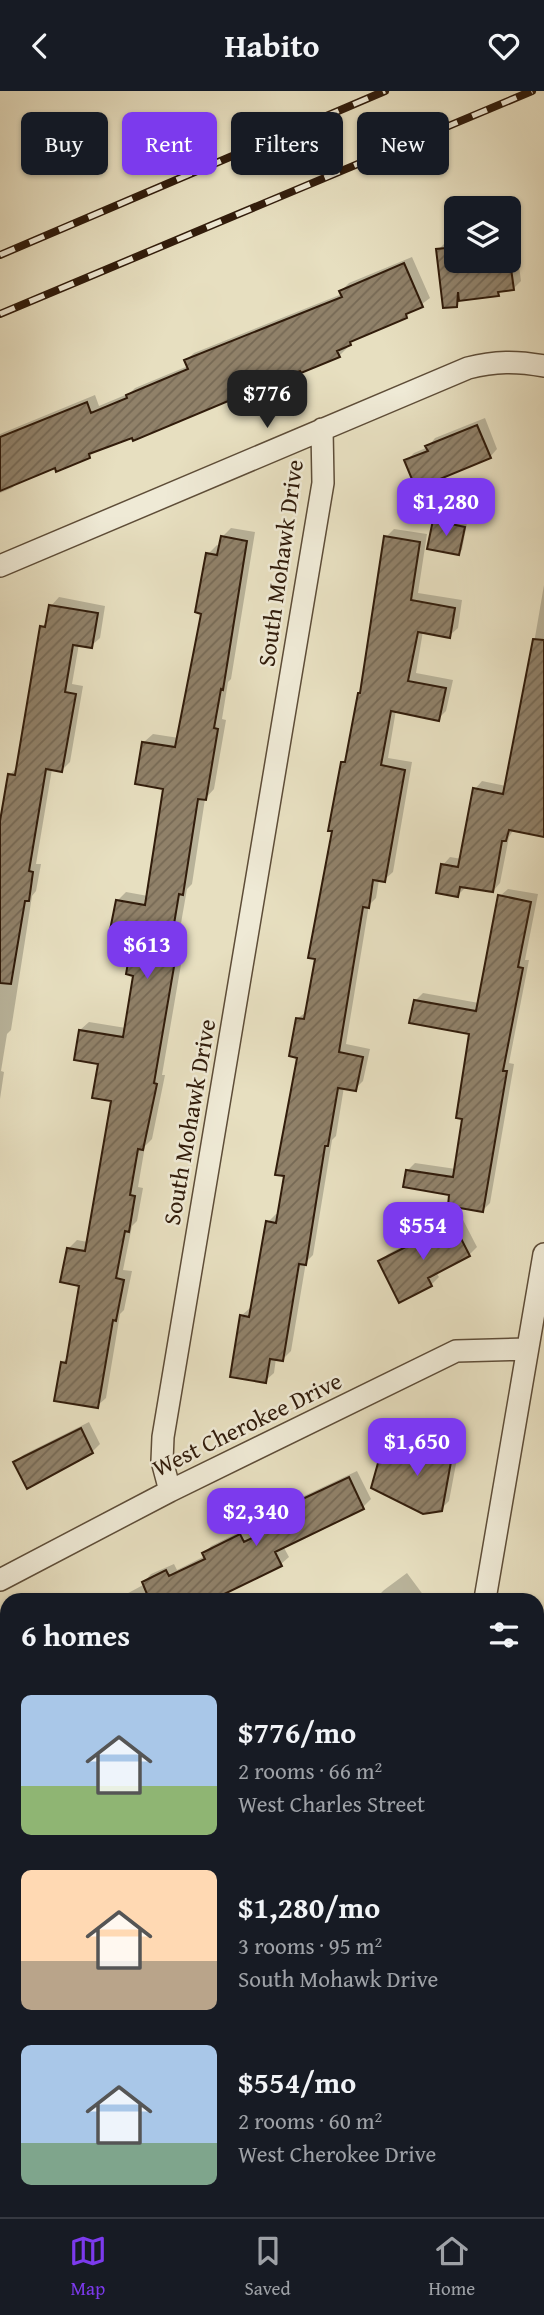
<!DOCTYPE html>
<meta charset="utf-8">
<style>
:root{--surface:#171b24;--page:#20242c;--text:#f1f3f6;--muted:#9ea1a6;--line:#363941;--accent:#7c3aed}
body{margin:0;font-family:"Gentium Book Plus",serif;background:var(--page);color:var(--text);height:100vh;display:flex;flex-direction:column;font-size:26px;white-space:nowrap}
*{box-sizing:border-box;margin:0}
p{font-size:23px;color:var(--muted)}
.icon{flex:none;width:38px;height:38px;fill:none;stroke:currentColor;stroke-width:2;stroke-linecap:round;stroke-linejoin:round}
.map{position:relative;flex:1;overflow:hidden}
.drawer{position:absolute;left:0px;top:1502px;width:544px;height:625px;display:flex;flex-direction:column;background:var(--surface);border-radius:21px 21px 0 0;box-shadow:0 2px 5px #0004}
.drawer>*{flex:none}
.banner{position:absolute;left:21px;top:21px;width:502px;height:63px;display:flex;gap:14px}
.tools{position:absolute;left:444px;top:105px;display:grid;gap:14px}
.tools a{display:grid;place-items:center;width:77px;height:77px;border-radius:10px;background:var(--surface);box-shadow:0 2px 5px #0004;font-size:35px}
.price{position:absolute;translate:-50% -60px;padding:0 16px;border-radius:14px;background:var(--accent);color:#fff;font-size:23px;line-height:46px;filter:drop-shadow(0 2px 4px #0008)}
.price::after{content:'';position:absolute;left:50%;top:42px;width:21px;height:16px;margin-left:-10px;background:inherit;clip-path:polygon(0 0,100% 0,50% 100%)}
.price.active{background:#222;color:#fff}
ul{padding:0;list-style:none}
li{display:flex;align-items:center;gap:21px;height:175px;padding:0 21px}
li span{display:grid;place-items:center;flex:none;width:196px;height:140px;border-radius:10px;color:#555}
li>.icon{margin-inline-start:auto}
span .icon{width:84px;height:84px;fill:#fffc;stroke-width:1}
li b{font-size:30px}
h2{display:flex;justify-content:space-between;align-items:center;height:84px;padding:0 21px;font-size:30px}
.tag{padding:0 24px;border-radius:10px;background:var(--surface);box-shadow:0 2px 5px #0004;font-size:24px;line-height:63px}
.tag.active{background:var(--accent);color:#fff}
header{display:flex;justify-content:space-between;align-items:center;height:91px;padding:0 21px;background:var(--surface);font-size:32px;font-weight:700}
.tab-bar{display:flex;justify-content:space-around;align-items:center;height:98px;border-top:2px solid var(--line);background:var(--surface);font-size:19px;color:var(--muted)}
.tab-bar a{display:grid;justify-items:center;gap:4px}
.tab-bar .active{color:var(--accent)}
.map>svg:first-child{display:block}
.cemetery{fill:url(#cemetery-stones);stroke:#7c6d56;stroke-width:2}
.shadow{fill:#0003}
.building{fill:url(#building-hatch);stroke:#311c0b;stroke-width:2}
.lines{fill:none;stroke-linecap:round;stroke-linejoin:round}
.lane-casing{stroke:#5e4d38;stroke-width:14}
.street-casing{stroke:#5e4d38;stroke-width:24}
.secondary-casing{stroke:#311c0b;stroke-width:33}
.lane{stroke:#efead6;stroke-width:10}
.street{stroke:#efead6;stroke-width:21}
.secondary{stroke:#efead6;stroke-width:30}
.rail-casing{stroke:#311c0b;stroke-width:8}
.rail{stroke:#efead6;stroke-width:5;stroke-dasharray:16;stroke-linecap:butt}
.labels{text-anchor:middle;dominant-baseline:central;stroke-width:5;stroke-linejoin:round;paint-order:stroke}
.street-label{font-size:24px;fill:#311c0b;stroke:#efead6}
</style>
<header><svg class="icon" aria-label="back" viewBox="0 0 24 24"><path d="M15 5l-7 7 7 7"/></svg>Habito<svg class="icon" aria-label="heart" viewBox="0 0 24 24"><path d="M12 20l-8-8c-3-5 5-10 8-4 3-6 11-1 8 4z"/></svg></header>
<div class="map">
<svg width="544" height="2126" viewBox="0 0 544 2126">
<defs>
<pattern id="cemetery-stones" width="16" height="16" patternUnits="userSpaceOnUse" patternTransform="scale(1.75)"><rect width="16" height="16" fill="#c8bea1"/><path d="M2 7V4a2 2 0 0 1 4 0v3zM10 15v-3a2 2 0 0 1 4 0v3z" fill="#aca389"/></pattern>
<pattern id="building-hatch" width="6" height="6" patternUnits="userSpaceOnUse" patternTransform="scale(1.75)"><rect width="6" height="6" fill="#908169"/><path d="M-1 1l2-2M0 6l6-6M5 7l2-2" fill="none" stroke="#766955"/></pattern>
</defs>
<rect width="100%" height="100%" fill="#e7dfc0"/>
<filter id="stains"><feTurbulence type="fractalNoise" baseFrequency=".00286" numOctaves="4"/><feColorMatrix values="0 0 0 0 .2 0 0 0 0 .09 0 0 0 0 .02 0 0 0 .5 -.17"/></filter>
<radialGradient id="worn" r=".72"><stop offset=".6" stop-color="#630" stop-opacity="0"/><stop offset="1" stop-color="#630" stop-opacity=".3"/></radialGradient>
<path class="cemetery" d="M 544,1629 L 544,2126 L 0,2126 L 0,1907 L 7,1904 L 7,2119 L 537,2119 L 537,1632 Z"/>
<path class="shadow" d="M 515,143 L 521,190 L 513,198 L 502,199 L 498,203 L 459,198 L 438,159 L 446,151 L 457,150 L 457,170 L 509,170 L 509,144 Z
M 412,166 L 430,207 L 406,225 L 357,246 L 346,255 L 347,257 L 339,265 L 95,359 L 89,365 L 56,375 L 19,390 L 12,397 L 0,402 L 0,343 L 95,304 L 99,315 L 130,302 L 135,297 L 188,275 L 186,269 L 194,262 L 342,203 L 341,200 L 349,192 Z
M 485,327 L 497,358 L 490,366 L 406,370 L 414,362 L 428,356 L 435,347 Z
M 438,426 L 467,432 L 462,459 L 458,462 L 434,430 Z
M 231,437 L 255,441 L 231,588 L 228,591 L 222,628 L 226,629 L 214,698 L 205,708 L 192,793 L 187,798 L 177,855 L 184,856 L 162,984 L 165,984 L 152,1048 L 145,1055 L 138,1096 L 143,1097 L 137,1130 L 132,1135 L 123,1179 L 132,1180 L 124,1219 L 120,1223 L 106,1307 L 97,1315 L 62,1272 L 69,1265 L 81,1193 L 68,1158 L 77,1149 L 88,1151 L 113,1009 L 100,971 L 80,939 L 89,931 L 126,937 L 135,883 L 135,842 L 117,810 L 126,801 L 148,805 L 165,697 L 144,651 L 153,643 L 179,647 L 203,521 L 208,463 L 217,454 L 220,455 L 222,446 Z
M 394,438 L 427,443 L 418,502 L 462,509 L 458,537 L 449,545 L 423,540 L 416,582 L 453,589 L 446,620 L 438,628 L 396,619 L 388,667 L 412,671 L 393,781 L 384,789 L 379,789 L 376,807 L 369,814 L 346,953 L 370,958 L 363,990 L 355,998 L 344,996 L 336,1045 L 332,1049 L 313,1164 L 306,1171 L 291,1260 L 283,1268 L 276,1267 L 274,1282 L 265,1290 L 241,1225 L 250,1217 L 252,1218 L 268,1131 L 276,1123 L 279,1123 L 299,965 L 298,927 L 308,920 L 342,672 L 348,666 L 359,603 L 363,599 L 386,446 Z
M 544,494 L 544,743 L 514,738 L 509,746 L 500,792 L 493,800 L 467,795 L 458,804 L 443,774 L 450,766 L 462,768 L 475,698 L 482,690 L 506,695 L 524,610 Z
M 59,506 L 105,515 L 100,547 L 91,555 L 79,553 L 72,593 L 83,595 L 70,671 L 62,679 L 52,678 L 36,773 L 41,773 L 36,800 L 32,805 L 11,939 L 7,943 L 1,980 L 4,981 L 0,1008 L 0,740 L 10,684 L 18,675 L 42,536 L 48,529 L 51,515 Z
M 508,798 L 538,803 L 525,869 L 529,869 L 509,972 L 514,973 L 490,1112 L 483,1119 L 407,1080 L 415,1072 L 456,1078 L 464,1027 L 471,941 L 415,910 L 423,902 L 479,912 L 500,805 Z
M 461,1125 L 477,1156 L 469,1164 L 436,1181 L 439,1186 L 431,1194 L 380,1171 L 388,1163 Z
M 89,1331 L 100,1353 L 92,1361 L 70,1372 L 64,1378 L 28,1396 L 15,1372 L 23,1364 Z
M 445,1344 L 460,1352 L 449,1410 L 441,1418 L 379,1373 L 387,1365 L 416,1362 L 417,1355 L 425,1347 Z
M 357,1380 L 371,1408 L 363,1416 L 283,1455 L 289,1466 L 281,1473 L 201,1508 L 117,1508 L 145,1493 L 144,1491 L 151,1483 L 174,1473 L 177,1479 L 205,1465 L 204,1463 L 211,1455 L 248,1437 L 252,1445 L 283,1429 L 280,1421 L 287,1413 Z
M 407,1482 L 424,1505 L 420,1508 L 377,1508 L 376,1507 L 384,1499 Z
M 7,1573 L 7,1609 L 0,1612 L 0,1576 Z
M 7,1719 L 7,1758 L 0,1744 L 0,1722 Z
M 292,2119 L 363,2119 L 346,2126 L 294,2126 Z"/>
<path class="building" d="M 457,156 L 457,170 L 510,170 L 514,199 L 498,201 L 499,205 L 459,210 L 458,201 L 457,216 L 443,217 L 436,158 Z
M 404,172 L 423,216 L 406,223 L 407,227 L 350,251 L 351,254 L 337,260 L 340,266 L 301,282 L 300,280 L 133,350 L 132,347 L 89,363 L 90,367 L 56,381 L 55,377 L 0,400 L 0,346 L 87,311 L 91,322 L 127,307 L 126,304 L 188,278 L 184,269 L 342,206 L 339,200 Z
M 477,334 L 491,367 L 416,398 L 404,369 L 428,360 L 425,355 Z
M 433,429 L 465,436 L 459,464 L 427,458 Z
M 221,445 L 247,450 L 223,599 L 221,598 L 214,637 L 218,638 L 206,709 L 198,708 L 183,804 L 179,803 L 169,863 L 176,864 L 154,992 L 157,993 L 143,1059 L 138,1058 L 130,1104 L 135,1105 L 129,1141 L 125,1140 L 116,1187 L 124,1189 L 116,1230 L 113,1229 L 98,1317 L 54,1310 L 61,1271 L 66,1272 L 79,1195 L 60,1191 L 67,1157 L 85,1160 L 111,1010 L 92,1007 L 98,973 L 74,969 L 79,939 L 123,946 L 133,885 L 126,883 L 133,844 L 110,839 L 116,809 L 145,814 L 163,698 L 135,693 L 142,651 L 175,656 L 201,523 L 195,521 L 206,462 L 217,464 Z
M 384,445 L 420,451 L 411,509 L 455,517 L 450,547 L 418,541 L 408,590 L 446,597 L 439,630 L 391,620 L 381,674 L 405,679 L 385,791 L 373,789 L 369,817 L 363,816 L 339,961 L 363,966 L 356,1000 L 338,997 L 328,1055 L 325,1055 L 306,1174 L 299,1173 L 283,1270 L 270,1268 L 266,1292 L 230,1286 L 240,1224 L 249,1226 L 266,1130 L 276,1132 L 284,1085 L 275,1084 L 297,967 L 289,965 L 296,927 L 304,928 L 315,868 L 308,867 L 332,740 L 328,740 L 341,671 L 345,671 L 358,602 L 360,602 Z
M 49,514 L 98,522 L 92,557 L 73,554 L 65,601 L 76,603 L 62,681 L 46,678 L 29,780 L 33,781 L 29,810 L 25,810 L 11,893 L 0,892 L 0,730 L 8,683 L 15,684 L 40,535 L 45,536 Z
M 533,548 L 544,549 L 544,746 L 509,739 L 506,750 L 502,750 L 493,801 L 460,796 L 458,806 L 436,802 L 441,773 L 458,776 L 473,697 L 503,703 Z
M 498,804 L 531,811 L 518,876 L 523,877 L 503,980 L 507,980 L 483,1121 L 448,1115 L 449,1104 L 403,1096 L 406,1079 L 453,1086 L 462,1028 L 456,1027 L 469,943 L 409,932 L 414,909 L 476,920 Z
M 453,1132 L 470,1165 L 428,1187 L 432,1195 L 399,1212 L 378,1170 Z
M 81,1337 L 93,1362 L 27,1398 L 13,1371 Z
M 436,1351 L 453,1360 L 442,1420 L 423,1423 L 371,1397 L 378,1372 L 413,1369 L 416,1354 Z
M 349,1386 L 364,1418 L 275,1461 L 282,1475 L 214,1508 L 149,1508 L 142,1491 L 166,1479 L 169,1485 L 205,1468 L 202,1462 L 240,1443 L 244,1451 L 283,1432 L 277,1420 Z"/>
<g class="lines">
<g class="lane-casing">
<path id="lane" d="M 537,1749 L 544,1707
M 537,1774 L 544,1774"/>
</g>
<g class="street-casing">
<path id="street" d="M 0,475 L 468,277 C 495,270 517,270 544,275
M 170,1400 L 162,1370 L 163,1346 L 323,392 L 322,338
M 0,1489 L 170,1400 L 456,1260 L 527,1258
M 485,1508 L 544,1163"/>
</g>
<g class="secondary-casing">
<path id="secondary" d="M 537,1610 L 544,1607
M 0,1879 L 7,1876"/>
</g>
<use href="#lane" class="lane"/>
<use href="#street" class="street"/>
<use href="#secondary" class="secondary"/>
<g class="rail-casing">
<path id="rail" d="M 0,164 L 385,0
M 0,223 L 532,0"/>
</g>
<use href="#rail" class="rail"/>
</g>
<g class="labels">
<g class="street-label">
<text transform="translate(280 472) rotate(-82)">South Mohawk Drive</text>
<text transform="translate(189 1031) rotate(-80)">South Mohawk Drive</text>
<text transform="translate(247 1333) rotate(-26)">West Cherokee Drive</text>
</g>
</g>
<rect width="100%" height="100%" filter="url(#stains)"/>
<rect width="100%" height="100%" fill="url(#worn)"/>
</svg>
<div class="tools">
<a><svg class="icon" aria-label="layers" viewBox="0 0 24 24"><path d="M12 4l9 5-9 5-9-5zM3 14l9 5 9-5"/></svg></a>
</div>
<b class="price active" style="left:267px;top:339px">$776</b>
<b class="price" style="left:446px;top:447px">$1,280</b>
<b class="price" style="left:147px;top:890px">$613</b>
<b class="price" style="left:423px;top:1171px">$554</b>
<b class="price" style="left:417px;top:1387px">$1,650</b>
<b class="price" style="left:256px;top:1457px">$2,340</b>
<div class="banner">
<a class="tag">Buy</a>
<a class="tag active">Rent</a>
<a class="tag">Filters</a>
<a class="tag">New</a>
</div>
<section class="drawer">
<h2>6 homes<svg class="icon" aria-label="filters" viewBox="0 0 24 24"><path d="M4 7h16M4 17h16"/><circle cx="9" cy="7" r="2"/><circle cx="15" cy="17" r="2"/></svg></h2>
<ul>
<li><span style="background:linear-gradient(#a9c7e8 65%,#8fb573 0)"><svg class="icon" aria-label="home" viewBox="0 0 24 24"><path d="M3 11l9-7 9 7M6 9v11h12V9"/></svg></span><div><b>$776/mo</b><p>2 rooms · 66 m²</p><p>West Charles Street</p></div></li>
<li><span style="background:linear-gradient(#ffd9b3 65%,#b9a48a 0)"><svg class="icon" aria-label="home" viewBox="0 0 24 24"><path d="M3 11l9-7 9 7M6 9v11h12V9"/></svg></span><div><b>$1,280/mo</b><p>3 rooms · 95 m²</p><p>South Mohawk Drive</p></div></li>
<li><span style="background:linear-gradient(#a9c7e8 70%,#7fa58c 0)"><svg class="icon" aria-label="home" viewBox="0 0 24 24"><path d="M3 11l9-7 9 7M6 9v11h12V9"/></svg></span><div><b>$554/mo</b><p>2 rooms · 60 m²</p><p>West Cherokee Drive</p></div></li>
</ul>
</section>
</div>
<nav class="tab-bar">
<a class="active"><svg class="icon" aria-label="map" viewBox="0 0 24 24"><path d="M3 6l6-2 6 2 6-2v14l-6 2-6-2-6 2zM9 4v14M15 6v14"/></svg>Map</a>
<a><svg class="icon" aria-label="saved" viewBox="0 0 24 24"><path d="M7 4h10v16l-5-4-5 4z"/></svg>Saved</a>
<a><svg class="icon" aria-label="home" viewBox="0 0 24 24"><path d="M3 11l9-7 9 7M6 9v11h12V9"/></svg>Home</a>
</nav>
